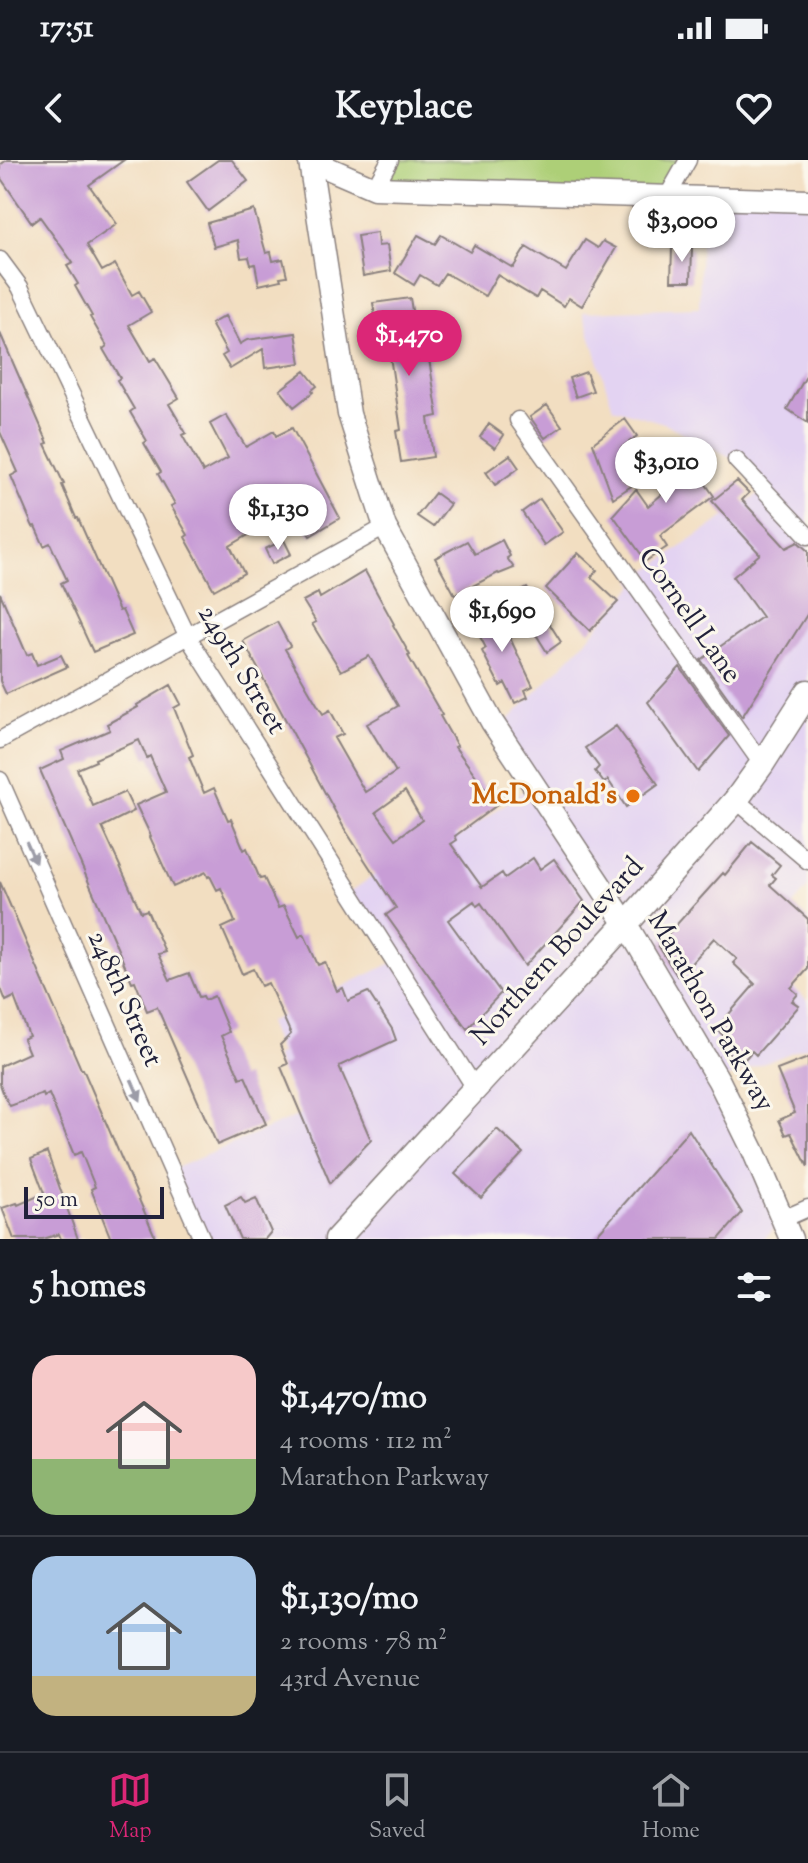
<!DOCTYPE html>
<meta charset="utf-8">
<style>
:root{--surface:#171b24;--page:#242831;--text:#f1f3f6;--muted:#9ea1a6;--line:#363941;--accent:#db2777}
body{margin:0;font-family:"Sorts Mill Goudy",serif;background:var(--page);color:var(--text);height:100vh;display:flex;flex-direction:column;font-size:30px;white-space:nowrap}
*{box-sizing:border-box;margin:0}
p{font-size:26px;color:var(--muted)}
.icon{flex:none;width:44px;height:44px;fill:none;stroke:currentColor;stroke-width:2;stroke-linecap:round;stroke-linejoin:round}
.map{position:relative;height:1079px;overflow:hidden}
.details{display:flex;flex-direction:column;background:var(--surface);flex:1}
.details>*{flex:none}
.scale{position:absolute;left:24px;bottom:20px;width:140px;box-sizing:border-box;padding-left:8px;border:4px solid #22223b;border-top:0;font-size:22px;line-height:28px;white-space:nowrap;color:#22223b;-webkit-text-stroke:6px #fbf7ec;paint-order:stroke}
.price{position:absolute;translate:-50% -68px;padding:0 18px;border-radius:28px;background:#fff;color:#222;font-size:26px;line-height:52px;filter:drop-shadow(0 2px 4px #0008)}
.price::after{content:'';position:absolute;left:50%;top:48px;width:24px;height:18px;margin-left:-12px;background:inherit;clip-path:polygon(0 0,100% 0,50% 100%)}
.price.current{background:var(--accent);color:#fff}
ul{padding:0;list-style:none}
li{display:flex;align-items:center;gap:24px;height:200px;padding:0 32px}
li+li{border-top:2px solid var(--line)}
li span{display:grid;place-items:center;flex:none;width:224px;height:160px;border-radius:24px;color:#555}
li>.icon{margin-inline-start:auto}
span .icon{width:96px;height:96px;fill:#fffc;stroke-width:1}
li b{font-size:34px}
h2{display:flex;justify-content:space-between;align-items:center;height:96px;padding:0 32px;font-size:34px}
.status{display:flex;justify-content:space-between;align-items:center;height:56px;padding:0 40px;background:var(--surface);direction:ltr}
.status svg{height:22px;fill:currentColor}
header{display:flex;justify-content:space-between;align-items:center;height:104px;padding:0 32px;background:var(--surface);font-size:36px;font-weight:800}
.menu{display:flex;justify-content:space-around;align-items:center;height:112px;border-top:2px solid var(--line);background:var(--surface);font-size:22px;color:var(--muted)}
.menu a{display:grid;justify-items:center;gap:4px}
.menu .current{color:var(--accent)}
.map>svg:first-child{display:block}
.built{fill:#e3d3f2}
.green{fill:#adcf77;stroke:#687859;stroke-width:2}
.building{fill:#c89dd6;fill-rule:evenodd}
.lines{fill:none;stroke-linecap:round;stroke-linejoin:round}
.street-casing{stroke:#8a807e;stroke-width:19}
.secondary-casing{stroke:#8a807e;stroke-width:25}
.primary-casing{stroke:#8a807e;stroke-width:27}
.street{stroke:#fff;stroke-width:16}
.secondary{stroke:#fff;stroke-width:22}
.primary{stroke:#fff;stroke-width:24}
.oneway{fill:#9c9ca7}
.food-dot{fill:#e8710a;stroke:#fbf7ec;stroke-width:3}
.labels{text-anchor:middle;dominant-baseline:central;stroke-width:6;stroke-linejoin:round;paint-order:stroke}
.street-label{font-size:28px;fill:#22223b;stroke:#fbf7ec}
.food-label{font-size:28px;font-weight:bold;fill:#c56008;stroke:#fbf7ec;text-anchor:end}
</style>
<div class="status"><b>17:51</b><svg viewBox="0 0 49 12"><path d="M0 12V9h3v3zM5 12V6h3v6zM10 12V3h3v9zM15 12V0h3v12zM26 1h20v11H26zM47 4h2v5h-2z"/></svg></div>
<header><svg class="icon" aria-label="back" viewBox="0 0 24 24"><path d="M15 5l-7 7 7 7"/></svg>Keyplace<svg class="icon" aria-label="heart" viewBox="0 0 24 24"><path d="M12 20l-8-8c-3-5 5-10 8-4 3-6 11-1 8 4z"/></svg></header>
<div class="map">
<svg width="808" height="1079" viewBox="0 0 808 1079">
<rect width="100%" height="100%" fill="#fbf7ec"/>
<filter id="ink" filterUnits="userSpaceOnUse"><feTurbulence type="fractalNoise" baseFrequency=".0125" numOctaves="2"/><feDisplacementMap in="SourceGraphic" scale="16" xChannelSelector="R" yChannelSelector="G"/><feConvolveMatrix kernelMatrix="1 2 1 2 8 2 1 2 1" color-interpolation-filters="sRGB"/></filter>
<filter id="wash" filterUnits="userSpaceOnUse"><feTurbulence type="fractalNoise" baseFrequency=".006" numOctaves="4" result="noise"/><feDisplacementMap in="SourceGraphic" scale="32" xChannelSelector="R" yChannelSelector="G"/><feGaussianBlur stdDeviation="1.8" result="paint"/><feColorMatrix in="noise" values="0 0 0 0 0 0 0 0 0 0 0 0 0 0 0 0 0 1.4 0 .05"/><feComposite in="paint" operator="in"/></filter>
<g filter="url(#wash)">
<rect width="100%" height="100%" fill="#f2dec1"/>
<path class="built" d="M 702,38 L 808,41 L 808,728 L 756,787 L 761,799 L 808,841 L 808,886 L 719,921 L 783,1059 L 764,1079 L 202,1079 L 171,1010 L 300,955 L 275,896 L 280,894 L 268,862 L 394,802 L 350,732 L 435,673 L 451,668 L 459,677 L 533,624 L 498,571 L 580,487 L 635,425 L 632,421 L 764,330 L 732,298 L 664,263 L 613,248 L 583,152 L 699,148 Z"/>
<path class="green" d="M 390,0 L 688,0 L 667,37 L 374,28 Z"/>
<g id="blocks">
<path class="building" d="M 7,0 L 124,0 L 89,25 L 117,64 L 87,85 L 102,111 L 115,104 L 132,135 L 139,131 L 151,152 L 129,165 L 150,201 L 155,198 L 179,238 L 169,244 L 186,273 L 182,275 L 203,312 L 228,298 L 210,264 L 226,255 L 246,287 L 274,271 L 276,276 L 292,268 L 340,358 L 310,376 L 283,328 L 249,347 L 262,367 L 230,386 L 244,413 L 214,430 L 185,377 L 188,375 L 171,346 L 175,344 L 158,314 L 161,312 L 144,283 L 147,281 L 130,252 L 134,249 L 117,220 L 120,218 L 103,189 L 107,186 L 90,157 L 92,156 L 75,126 L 78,124 L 67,106 L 73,103 L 40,57 L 32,63 L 0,17 L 0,5 Z
M 218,0 L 232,0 L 248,21 L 208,51 L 187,22 Z
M 254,50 L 266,93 L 271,92 L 273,101 L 283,99 L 287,116 L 280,117 L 281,120 L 259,125 L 255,104 L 251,105 L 249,97 L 241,98 L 238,80 L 214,87 L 207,63 Z
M 377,73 L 378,86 L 387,85 L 391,111 L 363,116 L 357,76 Z
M 418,75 L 435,84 L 441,75 L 470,92 L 474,85 L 513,108 L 526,87 L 566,111 L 585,80 L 598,88 L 603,81 L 616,88 L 582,146 L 569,138 L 564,146 L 540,131 L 536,138 L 497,115 L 485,136 L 445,113 L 437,125 L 420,115 L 414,125 L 395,113 Z
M 672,88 L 692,88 L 691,121 L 671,121 Z
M 410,138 L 417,182 L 426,180 L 438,256 L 428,258 L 433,297 L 401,302 L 396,271 L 401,270 L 387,176 L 378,178 L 373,143 Z
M 225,156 L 240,184 L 247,180 L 296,173 L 301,203 L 265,208 L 263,189 L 230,209 L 222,196 L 227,193 L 211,164 Z
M 0,173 L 48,283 L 45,284 L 64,324 L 62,325 L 76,358 L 78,358 L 119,451 L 122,450 L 133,475 L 93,492 L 61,423 L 67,420 L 50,383 L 44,386 L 35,366 L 33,367 L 11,316 L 18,312 L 0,272 Z
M 305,211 L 317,226 L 312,230 L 313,232 L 294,247 L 280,230 Z
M 586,212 L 593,231 L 576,237 L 569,218 Z
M 808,213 L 808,263 L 787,249 Z
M 547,245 L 562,266 L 545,278 L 530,257 Z
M 625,259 L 637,276 L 621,288 L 633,307 L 624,312 L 633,325 L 613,338 L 593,283 Z
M 489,264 L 504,275 L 495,288 L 480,277 Z
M 698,288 L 701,291 L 705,289 L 714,300 L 698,313 L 714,336 L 660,376 L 667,387 L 646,401 L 613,355 L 636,329 L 648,346 L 679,320 L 661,299 L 681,302 Z
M 510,295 L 519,308 L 495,325 L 486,312 Z
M 737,321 L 749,333 L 742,340 L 786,388 L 798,382 L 808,391 L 808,453 L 742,557 L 701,500 L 762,457 L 733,417 L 760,394 L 712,341 Z
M 435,333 L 450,344 L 433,367 L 417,356 Z
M 540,339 L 563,372 L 544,385 L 522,352 Z
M 284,380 L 291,394 L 272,404 L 265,389 Z
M 502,380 L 510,396 L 507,398 L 514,408 L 499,414 L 498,413 L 455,435 L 435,398 L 467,381 L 475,394 Z
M 578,393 L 597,410 L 591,417 L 618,442 L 590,471 L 546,428 Z
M 365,411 L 394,464 L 393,465 L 410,495 L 408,496 L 442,555 L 440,556 L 457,586 L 455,587 L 497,645 L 455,676 L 457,680 L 451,684 L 482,727 L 502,713 L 505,718 L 533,698 L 540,709 L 554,699 L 584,741 L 525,806 L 481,743 L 477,746 L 474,741 L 448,760 L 501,833 L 467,869 L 386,755 L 396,748 L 344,668 L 243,481 L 277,462 L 290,486 L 285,489 L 312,536 L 323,554 L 330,550 L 343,574 L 334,578 L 365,632 L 396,612 L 367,564 L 398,546 L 369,496 L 341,511 L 312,464 L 316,462 L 303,441 L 318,433 L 320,438 ZM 405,631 L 422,660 L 396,679 L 376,652 Z
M 527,428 L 561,482 L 547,492 L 512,436 Z
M 0,433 L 27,495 L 32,493 L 37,505 L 61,495 L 67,507 L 6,534 L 0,521 Z
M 494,445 L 533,526 L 525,530 L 528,537 L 515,543 L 505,523 L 500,526 L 482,491 L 486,488 L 470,458 Z
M 680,507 L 729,576 L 698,612 L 648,542 Z
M 171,525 L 181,544 L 174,548 L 193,595 L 189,597 L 204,633 L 214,628 L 228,660 L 231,659 L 244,690 L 247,688 L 260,719 L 264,718 L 278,748 L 284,746 L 299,777 L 304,774 L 318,805 L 325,802 L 337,831 L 343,828 L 348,841 L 368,832 L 392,869 L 396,880 L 339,906 L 371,980 L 330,1023 L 281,907 L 288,904 L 280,885 L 291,874 L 268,823 L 261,826 L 253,809 L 242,814 L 222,768 L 235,762 L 221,728 L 217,730 L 210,716 L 208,717 L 206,712 L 173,727 L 150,677 L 151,676 L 136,645 L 166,632 L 150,596 L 147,598 L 139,580 L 95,599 L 96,601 L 77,609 L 93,646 L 125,632 L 134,651 L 102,667 L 141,752 L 147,750 L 165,792 L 158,794 L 170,820 L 189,813 L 199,837 L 203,836 L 205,840 L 214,836 L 229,872 L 221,876 L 240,918 L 245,916 L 266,964 L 217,985 L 157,847 L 147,851 L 135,821 L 132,822 L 40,610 L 64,599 L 61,591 L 110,570 L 107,564 L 138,547 L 137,545 Z
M 616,566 L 658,624 L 626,647 L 608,620 L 604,623 L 595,611 L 599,607 L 585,588 Z
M 752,682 L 780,705 L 772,715 L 776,718 L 770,725 L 808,759 L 808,809 L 791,828 L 798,834 L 792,841 L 799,846 L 756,895 L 752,891 L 745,899 L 740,900 L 731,896 L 723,883 L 727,879 L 716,869 L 755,824 L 733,803 L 737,799 L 714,778 L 687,808 L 686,807 L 677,816 L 658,785 L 723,713 L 725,715 Z
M 0,722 L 81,909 L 83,909 L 156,1079 L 111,1079 L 91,1029 L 95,1027 L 81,992 L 74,995 L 49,934 L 44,937 L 43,934 L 10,946 L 4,935 L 0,924 L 0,906 L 29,893 L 23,879 L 29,876 L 14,837 L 6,841 L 0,826 Z
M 808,898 L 808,1007 L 791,973 L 786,975 L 779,960 L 795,953 L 777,910 Z
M 497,969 L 523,993 L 481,1038 L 455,1014 Z
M 689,970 L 742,1053 L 719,1079 L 593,1079 Z
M 47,992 L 78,1079 L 61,1079 L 59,1074 L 43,1079 L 14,1079 L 2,1048 L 17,1043 L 18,1045 L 43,1034 L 44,1033 L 31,999 Z
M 241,1037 L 245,1043 L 256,1038 L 271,1072 L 265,1079 L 240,1079 L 225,1045 Z"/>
</g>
</g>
<g filter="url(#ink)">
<use href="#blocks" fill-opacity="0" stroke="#8a807e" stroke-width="2"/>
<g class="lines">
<g class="street-casing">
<path id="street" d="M 374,28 L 390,0
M 667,37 L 688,0
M 0,100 L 20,127 L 188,477 L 475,928
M 518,260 L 762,604
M 736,300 L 808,376
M 0,580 L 385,367
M 0,620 L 202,1079
M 736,640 L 808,701
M 783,1059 L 808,1048"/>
</g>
<g class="secondary-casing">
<path id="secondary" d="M 309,0 L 374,28 L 808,41
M 310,2 L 349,254 L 385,367 L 492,562 L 626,764 L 719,921 L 753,990 L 791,1079"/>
</g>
<g class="primary-casing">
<path id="primary" d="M 337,1079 L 626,764 L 736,640 L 762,604 L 808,532"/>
</g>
<use href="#street" class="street"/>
<use href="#secondary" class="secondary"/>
<use href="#primary" class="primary"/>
</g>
<defs><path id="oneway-solid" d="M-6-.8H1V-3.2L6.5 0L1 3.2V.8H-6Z" transform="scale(2)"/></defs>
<g class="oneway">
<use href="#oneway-solid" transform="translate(31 692) rotate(66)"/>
<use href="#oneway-solid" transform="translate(136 930) rotate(66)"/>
</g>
</g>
<circle class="food-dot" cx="633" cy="636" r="8"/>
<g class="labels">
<g class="street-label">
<text transform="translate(689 456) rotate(55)">Cornell Lane</text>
<text transform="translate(241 510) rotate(59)">249th Street</text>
<text transform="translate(558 792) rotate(-48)">Northern Boulevard</text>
<text transform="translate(124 839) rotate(66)">248th Street</text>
<text transform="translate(710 852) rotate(60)">Marathon Parkway</text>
</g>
<g class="food-label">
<text x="617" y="636">McDonald's</text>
</g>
</g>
</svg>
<div class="scale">50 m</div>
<b class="price" style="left:682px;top:104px">$3,000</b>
<b class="price current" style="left:409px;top:218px">$1,470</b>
<b class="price" style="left:666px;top:345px">$3,010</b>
<b class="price" style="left:278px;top:392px">$1,130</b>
<b class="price" style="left:502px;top:494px">$1,690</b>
</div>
<section class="details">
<h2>5 homes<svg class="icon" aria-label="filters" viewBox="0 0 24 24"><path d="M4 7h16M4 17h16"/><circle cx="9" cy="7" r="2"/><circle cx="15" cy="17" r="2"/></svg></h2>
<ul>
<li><span style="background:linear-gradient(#f6c9c9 65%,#8fb573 0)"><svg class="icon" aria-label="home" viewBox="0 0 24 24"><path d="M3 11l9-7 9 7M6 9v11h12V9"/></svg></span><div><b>$1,470/mo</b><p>4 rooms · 112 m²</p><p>Marathon Parkway</p></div></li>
<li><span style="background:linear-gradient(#a9c7e8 75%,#c2b280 0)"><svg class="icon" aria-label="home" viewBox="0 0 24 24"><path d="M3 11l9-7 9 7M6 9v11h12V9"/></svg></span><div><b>$1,130/mo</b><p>2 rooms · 78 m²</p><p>43rd Avenue</p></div></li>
</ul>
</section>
<nav class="menu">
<a class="current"><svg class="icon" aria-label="map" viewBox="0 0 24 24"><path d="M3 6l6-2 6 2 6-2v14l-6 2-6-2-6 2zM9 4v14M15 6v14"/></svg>Map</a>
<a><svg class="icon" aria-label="saved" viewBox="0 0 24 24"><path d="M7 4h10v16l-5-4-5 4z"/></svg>Saved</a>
<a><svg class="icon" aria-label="home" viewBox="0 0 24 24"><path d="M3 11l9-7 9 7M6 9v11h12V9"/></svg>Home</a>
</nav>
